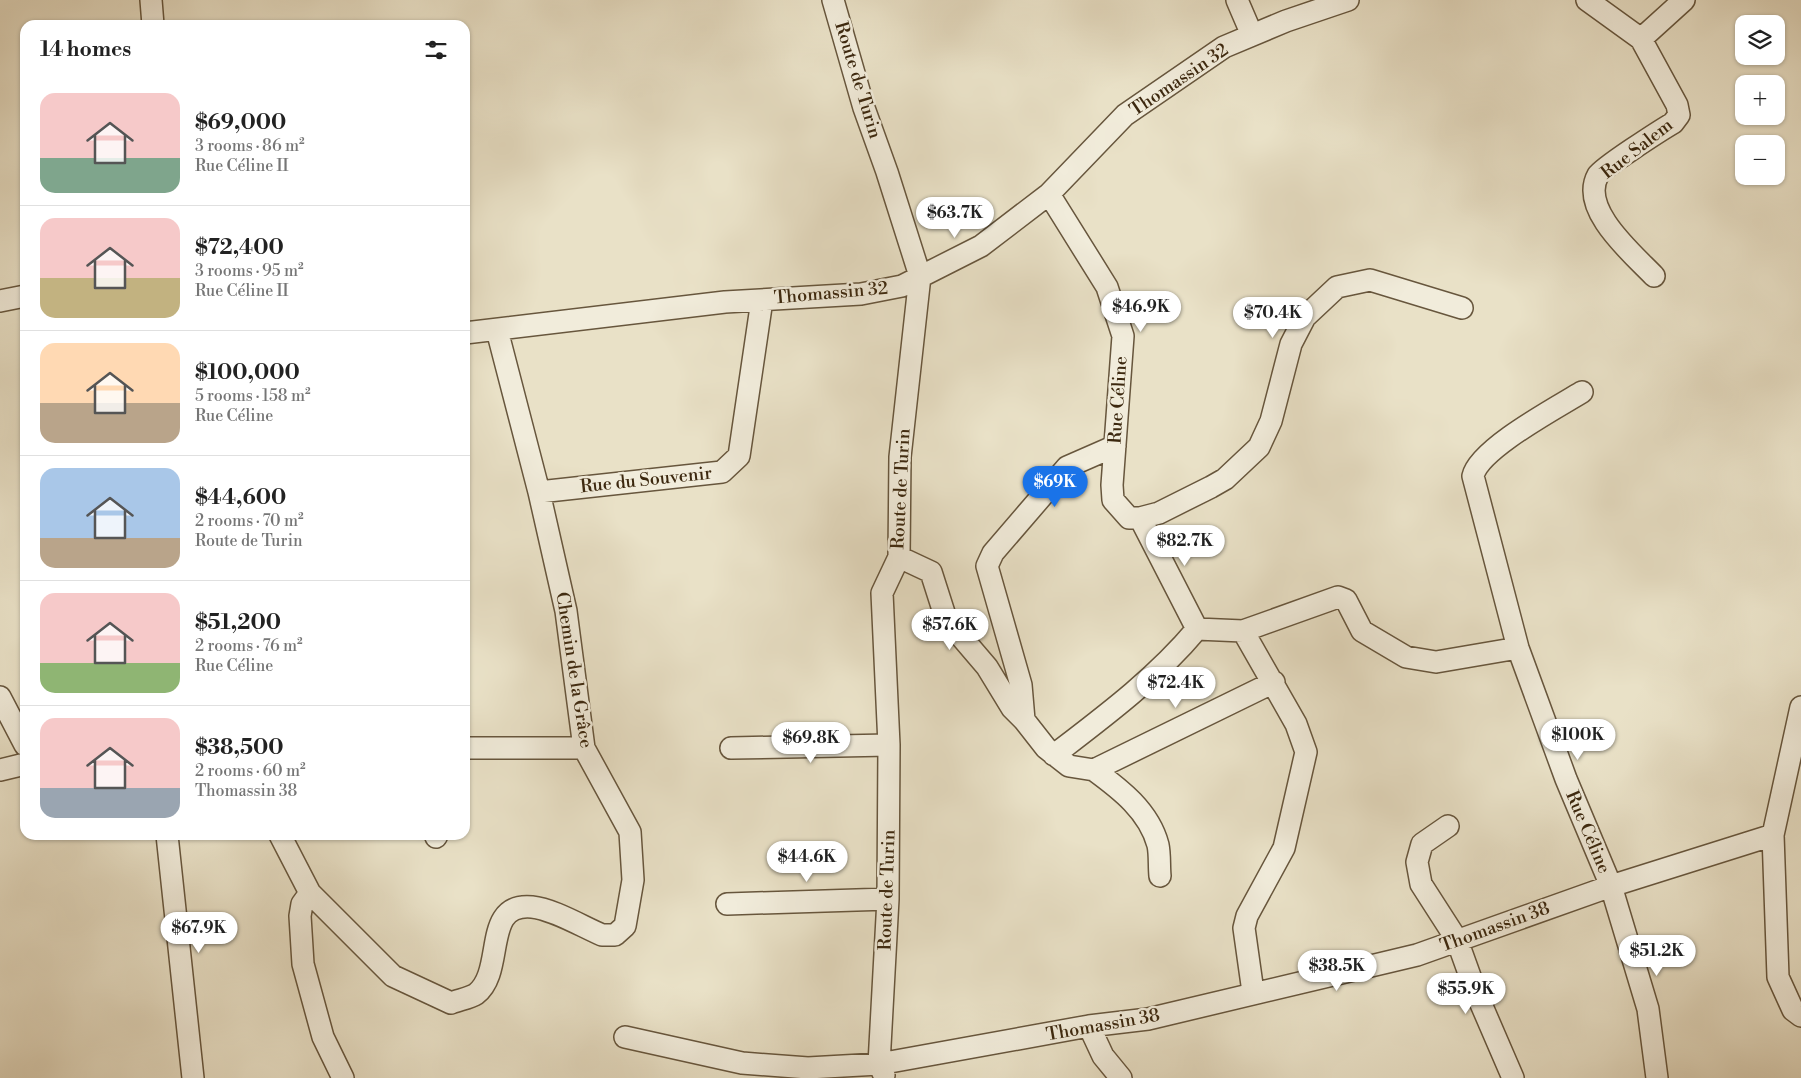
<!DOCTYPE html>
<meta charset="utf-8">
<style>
:root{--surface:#fff;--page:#f2f2f2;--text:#222;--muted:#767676;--line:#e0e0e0;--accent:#1a73e8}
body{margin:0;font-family:"Libre Bodoni",serif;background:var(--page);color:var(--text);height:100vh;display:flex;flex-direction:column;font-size:19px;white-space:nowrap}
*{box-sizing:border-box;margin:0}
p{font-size:16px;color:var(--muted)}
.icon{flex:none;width:28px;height:28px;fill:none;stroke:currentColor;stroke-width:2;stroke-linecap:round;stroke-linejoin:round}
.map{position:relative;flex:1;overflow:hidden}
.details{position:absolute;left:20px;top:20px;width:450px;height:820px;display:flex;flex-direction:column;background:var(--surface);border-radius:15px;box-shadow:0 1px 4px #0004}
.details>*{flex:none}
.fabs{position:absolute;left:1735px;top:15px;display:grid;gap:10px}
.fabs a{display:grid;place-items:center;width:50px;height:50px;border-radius:10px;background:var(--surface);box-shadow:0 1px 4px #0004;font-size:25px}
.price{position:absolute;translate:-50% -42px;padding:0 11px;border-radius:18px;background:#fff;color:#222;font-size:16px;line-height:32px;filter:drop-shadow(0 1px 2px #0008)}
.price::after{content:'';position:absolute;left:50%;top:30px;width:15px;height:11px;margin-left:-8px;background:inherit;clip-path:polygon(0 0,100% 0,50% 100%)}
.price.on{background:var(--accent);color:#fff}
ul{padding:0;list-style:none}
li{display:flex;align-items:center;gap:15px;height:125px;padding:0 20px}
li+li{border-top:1px solid var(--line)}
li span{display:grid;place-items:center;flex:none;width:140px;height:100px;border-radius:15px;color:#555}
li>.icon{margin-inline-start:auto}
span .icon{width:60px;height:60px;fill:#fffc;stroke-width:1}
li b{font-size:21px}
h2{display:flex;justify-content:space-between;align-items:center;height:60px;padding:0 20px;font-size:21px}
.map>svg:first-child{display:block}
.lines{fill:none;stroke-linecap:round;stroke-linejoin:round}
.minor-casing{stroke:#67563d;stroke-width:24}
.minor{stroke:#f1ecdb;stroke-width:21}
.labels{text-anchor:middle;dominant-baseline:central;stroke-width:5;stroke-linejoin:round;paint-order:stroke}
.street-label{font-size:18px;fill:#3c280f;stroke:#f1ecdb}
</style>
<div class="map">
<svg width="1801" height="1078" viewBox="0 0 1801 1078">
<rect width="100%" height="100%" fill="#e9e1c7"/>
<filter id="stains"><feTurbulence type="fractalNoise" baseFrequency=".004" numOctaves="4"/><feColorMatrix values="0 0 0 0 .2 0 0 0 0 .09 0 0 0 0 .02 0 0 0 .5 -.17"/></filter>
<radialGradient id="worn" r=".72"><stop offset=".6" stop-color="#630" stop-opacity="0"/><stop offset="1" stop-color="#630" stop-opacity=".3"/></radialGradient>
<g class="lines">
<g class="minor-casing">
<path id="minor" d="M 151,0 L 153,25
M 833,0 L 864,108 L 887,172 L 920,276 L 900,457 L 899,557 L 882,593 L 889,745 L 888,899 L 879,1064 L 884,1075
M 1237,0 L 1252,35
M 1587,0 L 1641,39 L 1677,105 L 1679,115 L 1673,123 C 1661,130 1602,168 1598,175 C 1579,209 1633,254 1654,276
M 1641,39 L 1684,0
M 1049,194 L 1107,287 L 1123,336 L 1112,485 L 1113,500 L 1129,518 L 1140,518 L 1159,513 L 1211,487 L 1225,479 L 1259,447 L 1271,421 L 1291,344 L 1305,317 L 1337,287 L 1370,280 L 1462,308
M 0,301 L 25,296
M 465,333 L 725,302 L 861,294 L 902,286 L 981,246 L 1049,194 L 1125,115 L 1224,47 L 1286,21 L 1348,0
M 1582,392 C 1556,408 1479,449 1473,476 L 1518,648 L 1566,779 L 1611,886 L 1648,1009 L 1657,1078
M 1115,446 L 1067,467 L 993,553 L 987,566 L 1021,685 L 1024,720 L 1046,748 L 1069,766 L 1094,770 L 1274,682
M 539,492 L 722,472 L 739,456 L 762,300
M 1140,518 L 1197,629 L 1243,631 L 1338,597 L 1346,600 L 1362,631 L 1406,657 L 1436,662 L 1518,648
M 899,557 L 931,572 L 946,619 L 987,667 L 1012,708 L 1024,720
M 1243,631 L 1296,724 L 1306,752 L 1284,848 L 1247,916 L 1244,928 L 1253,992
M 0,697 L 25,745
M 1801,707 L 1773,835 L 1778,977 L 1793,1010 L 1801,1016
M 465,748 L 584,748
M 731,748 L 889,745
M 1054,755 C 1105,716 1156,678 1197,629
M 0,770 L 25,764
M 1094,770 C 1120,789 1149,811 1158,845 C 1160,854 1159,866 1160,876
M 1448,826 L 1422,844 L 1417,862 L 1421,884 L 1457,940 L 1475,990 L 1513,1078
M 167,835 L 193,1078
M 280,835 L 310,893
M 436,837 L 437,835
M 727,904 L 888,899
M 1089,1026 L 1103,1056 L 1121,1078
M 625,1037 L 742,1063 L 808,1068 L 879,1064 L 1089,1026 L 1148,1019 L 1417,955 L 1611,886 L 1773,835
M 343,1078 L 323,1037 L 303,964 L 300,916 L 302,904 L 310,893 L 393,976 L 451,1003 C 458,1000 470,998 476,994 C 506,971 481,902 532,907 C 553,909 583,927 602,935 L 615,935 L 625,926 L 633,880 L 630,832 L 584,748 L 566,611 L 539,492 L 497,330"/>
</g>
<use href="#minor" class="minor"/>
</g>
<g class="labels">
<g class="street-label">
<text transform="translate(858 80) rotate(73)">Route de Turin</text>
<text transform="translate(1179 80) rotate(-34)">Thomassin 32</text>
<text transform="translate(1637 149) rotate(-38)">Rue Salem</text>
<text transform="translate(831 293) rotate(-5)">Thomassin 32</text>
<text transform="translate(1118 400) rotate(-86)">Rue Céline</text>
<text transform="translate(646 480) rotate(-6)">Rue du Souvenir</text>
<text transform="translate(901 489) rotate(-87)">Route de Turin</text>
<text transform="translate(574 670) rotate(81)">Chemin de la Grâce</text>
<text transform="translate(1588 832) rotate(67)">Rue Céline</text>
<text transform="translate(887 890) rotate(-88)">Route de Turin</text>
<text transform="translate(1495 927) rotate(-20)">Thomassin 38</text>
<text transform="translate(1103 1025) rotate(-10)">Thomassin 38</text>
</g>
</g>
<rect width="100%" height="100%" filter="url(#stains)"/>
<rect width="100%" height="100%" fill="url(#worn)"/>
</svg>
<div class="fabs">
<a><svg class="icon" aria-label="layers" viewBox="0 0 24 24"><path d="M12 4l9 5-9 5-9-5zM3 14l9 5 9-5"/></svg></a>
<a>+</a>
<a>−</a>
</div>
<b class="price" style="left:955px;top:239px">$63.7K</b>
<b class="price" style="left:1141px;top:333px">$46.9K</b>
<b class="price" style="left:1273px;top:339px">$70.4K</b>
<b class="price on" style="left:1055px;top:508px">$69K</b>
<b class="price" style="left:1185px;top:567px">$82.7K</b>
<b class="price" style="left:950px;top:651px">$57.6K</b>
<b class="price" style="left:1176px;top:709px">$72.4K</b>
<b class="price" style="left:1578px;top:761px">$100K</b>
<b class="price" style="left:811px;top:764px">$69.8K</b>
<b class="price" style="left:807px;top:883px">$44.6K</b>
<b class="price" style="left:199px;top:954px">$67.9K</b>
<b class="price" style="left:1657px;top:977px">$51.2K</b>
<b class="price" style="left:1337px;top:992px">$38.5K</b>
<b class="price" style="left:1466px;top:1015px">$55.9K</b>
<section class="details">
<h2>14 homes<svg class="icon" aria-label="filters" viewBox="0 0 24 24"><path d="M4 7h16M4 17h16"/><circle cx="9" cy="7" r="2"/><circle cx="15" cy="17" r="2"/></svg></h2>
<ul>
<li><span style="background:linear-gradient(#f6c9c9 65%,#7fa58c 0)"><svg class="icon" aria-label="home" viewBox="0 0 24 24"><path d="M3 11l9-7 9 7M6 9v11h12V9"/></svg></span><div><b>$69,000</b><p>3 rooms · 86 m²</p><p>Rue Céline II</p></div></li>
<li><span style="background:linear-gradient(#f6c9c9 60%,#c2b280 0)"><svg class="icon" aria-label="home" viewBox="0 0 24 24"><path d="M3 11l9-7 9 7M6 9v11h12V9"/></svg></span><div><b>$72,400</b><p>3 rooms · 95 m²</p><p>Rue Céline II</p></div></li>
<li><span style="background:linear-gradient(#ffd9b3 60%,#b9a48a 0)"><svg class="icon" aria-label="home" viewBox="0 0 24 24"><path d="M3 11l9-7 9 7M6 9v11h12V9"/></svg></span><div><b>$100,000</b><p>5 rooms · 158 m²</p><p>Rue Céline</p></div></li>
<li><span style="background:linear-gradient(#a9c7e8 70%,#b9a48a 0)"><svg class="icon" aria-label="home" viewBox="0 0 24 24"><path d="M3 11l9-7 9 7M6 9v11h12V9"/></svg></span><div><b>$44,600</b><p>2 rooms · 70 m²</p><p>Route de Turin</p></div></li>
<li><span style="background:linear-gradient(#f6c9c9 70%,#8fb573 0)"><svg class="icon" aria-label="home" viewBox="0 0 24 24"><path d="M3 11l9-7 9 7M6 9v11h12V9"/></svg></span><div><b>$51,200</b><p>2 rooms · 76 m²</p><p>Rue Céline</p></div></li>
<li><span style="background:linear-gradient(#f6c9c9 70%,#9aa5b1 0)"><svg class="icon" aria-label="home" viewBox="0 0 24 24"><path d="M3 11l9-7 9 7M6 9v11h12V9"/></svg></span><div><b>$38,500</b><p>2 rooms · 60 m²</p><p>Thomassin 38</p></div></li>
</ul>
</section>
</div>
